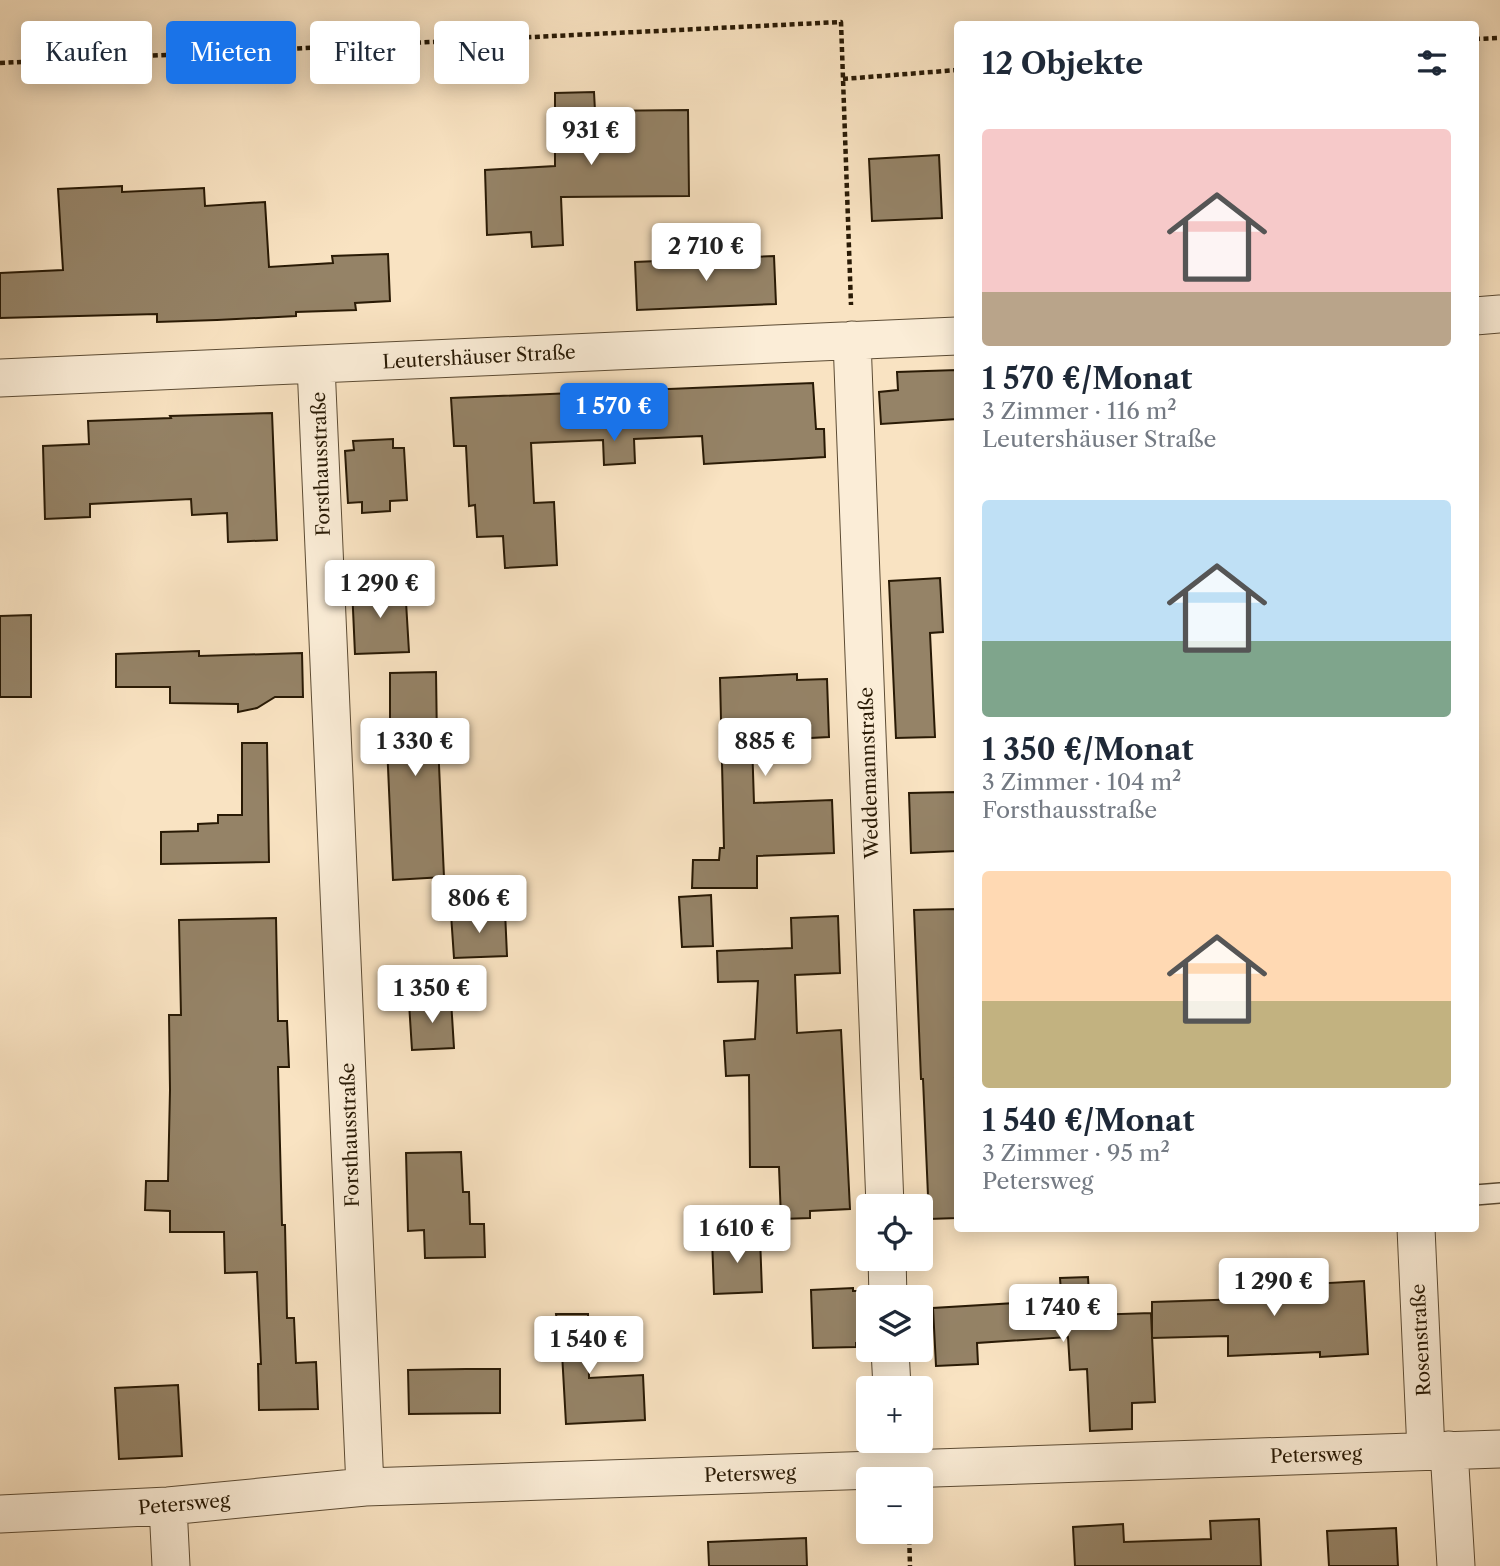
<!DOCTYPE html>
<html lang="de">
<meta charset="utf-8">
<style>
:root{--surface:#fff;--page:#f6f6f7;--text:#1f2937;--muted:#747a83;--accent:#1a73e8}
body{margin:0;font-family:"Libre Caslon Text",serif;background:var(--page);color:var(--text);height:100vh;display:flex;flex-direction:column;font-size:26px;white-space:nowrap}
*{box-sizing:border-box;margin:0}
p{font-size:23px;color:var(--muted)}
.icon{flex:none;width:38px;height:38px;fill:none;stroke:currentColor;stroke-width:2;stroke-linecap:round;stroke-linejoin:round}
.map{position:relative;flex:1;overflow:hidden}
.side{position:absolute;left:954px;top:21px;width:525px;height:1211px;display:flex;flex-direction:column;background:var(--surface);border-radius:7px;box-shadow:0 4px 18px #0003}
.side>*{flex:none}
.banner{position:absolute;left:21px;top:21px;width:665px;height:63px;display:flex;gap:14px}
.buttons{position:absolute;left:856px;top:1194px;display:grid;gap:14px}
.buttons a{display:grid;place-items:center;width:77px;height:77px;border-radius:7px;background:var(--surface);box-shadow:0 4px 18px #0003;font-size:35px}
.price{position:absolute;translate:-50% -60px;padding:0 16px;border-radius:7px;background:#fff;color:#222;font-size:23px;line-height:46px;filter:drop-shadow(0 2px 4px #0008)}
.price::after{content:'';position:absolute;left:50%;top:42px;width:21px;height:16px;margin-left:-10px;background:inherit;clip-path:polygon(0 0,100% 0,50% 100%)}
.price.selected{background:var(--accent);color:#fff}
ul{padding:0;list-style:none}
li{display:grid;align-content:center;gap:14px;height:371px;padding:0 28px}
li span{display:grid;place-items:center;height:217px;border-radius:7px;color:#555}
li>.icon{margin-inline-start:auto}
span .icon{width:126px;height:126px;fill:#fffc;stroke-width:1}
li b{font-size:30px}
h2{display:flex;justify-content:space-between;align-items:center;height:84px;padding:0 28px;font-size:30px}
.tag{padding:0 24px;border-radius:7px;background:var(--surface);box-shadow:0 4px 18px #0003;font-size:24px;line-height:63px}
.tag.selected{background:var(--accent);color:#fff}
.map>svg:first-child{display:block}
.building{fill:#958367;stroke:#291a05;stroke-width:2}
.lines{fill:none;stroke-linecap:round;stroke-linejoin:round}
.lane-casing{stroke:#5d4c34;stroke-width:22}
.street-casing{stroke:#5d4c34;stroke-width:39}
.path{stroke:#291a05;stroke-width:4.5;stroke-dasharray:5 3.5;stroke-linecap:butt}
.lane{stroke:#fbedd7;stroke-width:19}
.street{stroke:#fbedd7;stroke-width:37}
.labels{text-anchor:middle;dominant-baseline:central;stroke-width:6;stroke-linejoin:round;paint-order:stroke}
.street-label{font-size:19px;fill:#291a05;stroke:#fbedd7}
</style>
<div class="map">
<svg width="1500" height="1566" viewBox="0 0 1500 1566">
<rect width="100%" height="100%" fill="#f9e3c2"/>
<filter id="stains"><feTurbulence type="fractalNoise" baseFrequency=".00286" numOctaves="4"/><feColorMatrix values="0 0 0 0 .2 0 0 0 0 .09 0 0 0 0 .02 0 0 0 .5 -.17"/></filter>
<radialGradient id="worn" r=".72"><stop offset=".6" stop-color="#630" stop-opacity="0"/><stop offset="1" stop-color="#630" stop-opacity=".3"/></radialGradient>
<path class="building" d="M 594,92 L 595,111 L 688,110 L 689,196 L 561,197 L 563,245 L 532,247 L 531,232 L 487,235 L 485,170 L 555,166 L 555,93 Z
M 939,155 L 942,218 L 872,221 L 869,159 Z
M 122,186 L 122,192 L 204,188 L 205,206 L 265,202 L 269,267 L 333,263 L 332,256 L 388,254 L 390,301 L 355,303 L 356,310 L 296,312 L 296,316 L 217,320 L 157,322 L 157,314 L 0,318 L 0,273 L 63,270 L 58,189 Z
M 774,256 L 776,304 L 637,310 L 635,262 Z
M 957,370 L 957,419 L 881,424 L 879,392 L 898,390 L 897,372 Z
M 813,383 L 816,429 L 824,429 L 825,457 L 704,464 L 702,436 L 634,439 L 635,463 L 604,465 L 603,440 L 531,443 L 534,503 L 554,502 L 557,565 L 505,568 L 503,536 L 477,537 L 475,505 L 469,506 L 466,446 L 454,446 L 451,398 Z
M 272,413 L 277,540 L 228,542 L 227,513 L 192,515 L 191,499 L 90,504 L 90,517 L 45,519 L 43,446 L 89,444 L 88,421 L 171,418 L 170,416 Z
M 393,439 L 393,448 L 404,448 L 407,500 L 390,501 L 390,511 L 362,513 L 362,502 L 348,503 L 345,451 L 354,450 L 353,441 Z
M 940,578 L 943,632 L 930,633 L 935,737 L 896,738 L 889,581 Z
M 405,585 L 409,652 L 355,654 L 352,587 Z
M 31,615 L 31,697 L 0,697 L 0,616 Z
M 199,651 L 199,656 L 302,653 L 303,697 L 275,697 L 257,708 L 238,712 L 238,704 L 170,703 L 170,687 L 116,687 L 116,654 Z
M 436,672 L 437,743 L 438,743 L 444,877 L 393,880 L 387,745 L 390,745 L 390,673 Z
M 797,674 L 797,680 L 827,679 L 829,737 L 752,741 L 754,803 L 832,800 L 834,853 L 757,856 L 757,888 L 692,888 L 693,860 L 719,860 L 720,848 L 724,848 L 720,678 Z
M 242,743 L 267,743 L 269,862 L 161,864 L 161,832 L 198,831 L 198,824 L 218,823 L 218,815 L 242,815 Z
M 957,792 L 957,851 L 911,853 L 909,793 Z
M 711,895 L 713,946 L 682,947 L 679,897 Z
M 957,909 L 957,1078 L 955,1078 L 957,1145 L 957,1218 L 929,1219 L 923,1079 L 921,1079 L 914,910 Z
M 505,911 L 507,956 L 454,958 L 451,914 Z
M 838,916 L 840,973 L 795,975 L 797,1033 L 841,1030 L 850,1209 L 810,1211 L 810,1218 L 781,1219 L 779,1167 L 750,1167 L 749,1075 L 726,1076 L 724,1041 L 755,1039 L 758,981 L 718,982 L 717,951 L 792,948 L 791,918 Z
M 276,918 L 278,1021 L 287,1021 L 289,1067 L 278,1067 L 282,1225 L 285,1225 L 287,1318 L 294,1318 L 296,1363 L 316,1362 L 318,1409 L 259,1410 L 258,1364 L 261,1364 L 257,1272 L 225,1273 L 224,1232 L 170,1232 L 170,1211 L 145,1210 L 146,1181 L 168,1181 L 170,1090 L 169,1015 L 181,1015 L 179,920 Z
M 451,1000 L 454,1048 L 412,1050 L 409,1003 Z
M 461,1152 L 463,1192 L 469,1192 L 470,1224 L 484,1224 L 485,1257 L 425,1258 L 424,1230 L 408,1231 L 406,1153 Z
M 760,1237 L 762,1292 L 714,1294 L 712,1238 Z
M 1275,1265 L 1276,1286 L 1364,1281 L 1368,1354 L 1320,1357 L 1320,1352 L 1228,1356 L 1228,1336 L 1152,1338 L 1152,1302 L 1245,1299 L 1243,1267 Z
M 1088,1277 L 1090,1315 L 1151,1313 L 1155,1402 L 1132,1403 L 1132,1429 L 1090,1431 L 1087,1369 L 1070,1370 L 1068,1337 L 977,1343 L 978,1364 L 936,1366 L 933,1308 L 1015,1303 L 1014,1295 L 1061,1292 L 1060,1278 Z
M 853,1288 L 853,1291 L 863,1291 L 866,1343 L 856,1343 L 856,1347 L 813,1348 L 811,1290 Z
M 556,1314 L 588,1314 L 589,1378 L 643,1375 L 645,1420 L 566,1424 L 562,1353 L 537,1353 L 537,1321 L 557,1321 Z
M 466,1369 L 500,1369 L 500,1413 L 409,1414 L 408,1370 Z
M 178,1385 L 182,1456 L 119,1459 L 115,1388 Z
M 1259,1519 L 1261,1566 L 1075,1566 L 1073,1527 L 1123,1524 L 1124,1542 L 1211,1539 L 1210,1521 Z
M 1396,1528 L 1398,1566 L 1329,1566 L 1327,1531 Z
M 806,1538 L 807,1566 L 709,1566 L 708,1542 Z"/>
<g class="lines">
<g class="lane-casing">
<path id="lane" d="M 1475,1195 L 1500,1193"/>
</g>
<g class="street-casing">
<path id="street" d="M 1475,316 L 1500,314
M 852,340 L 885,1206
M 316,365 L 365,1487
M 0,378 L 957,336
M 1416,1228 L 1426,1451
M 887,1258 L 888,1297
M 890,1349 L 892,1388
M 1449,1450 L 1456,1566
M 168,1506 L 171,1566
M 0,1514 L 168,1506 L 365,1487 L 1500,1449"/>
</g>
<path class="path" d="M 1475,39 L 1500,38
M 0,63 L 841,22 L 851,305
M 843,79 L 957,70
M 909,1531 L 910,1566"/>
<use href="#lane" class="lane"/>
<use href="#street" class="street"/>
</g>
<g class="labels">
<g class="street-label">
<text transform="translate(479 357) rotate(-3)">Leutershäuser Straße</text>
<text transform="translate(321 464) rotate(-92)">Forsthausstraße</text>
<text transform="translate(869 773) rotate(-92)">Weddemannstraße</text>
<text transform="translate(350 1135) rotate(-92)">Forsthausstraße</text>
<text transform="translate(1421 1340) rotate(-93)">Rosenstraße</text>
<text transform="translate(1316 1455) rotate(-2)">Petersweg</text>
<text transform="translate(750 1474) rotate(-2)">Petersweg</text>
<text transform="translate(184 1504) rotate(-5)">Petersweg</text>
</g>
</g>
<rect width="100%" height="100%" filter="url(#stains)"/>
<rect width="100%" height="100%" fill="url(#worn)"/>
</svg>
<div class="buttons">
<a><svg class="icon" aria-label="locate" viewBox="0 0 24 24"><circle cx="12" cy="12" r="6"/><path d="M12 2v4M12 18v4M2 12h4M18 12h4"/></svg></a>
<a><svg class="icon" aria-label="layers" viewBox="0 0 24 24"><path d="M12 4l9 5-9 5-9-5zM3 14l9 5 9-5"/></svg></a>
<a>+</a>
<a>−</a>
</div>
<b class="price" style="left:591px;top:167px">931 €</b>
<b class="price" style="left:706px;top:283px">2 710 €</b>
<b class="price selected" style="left:614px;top:443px">1 570 €</b>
<b class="price" style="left:380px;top:620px">1 290 €</b>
<b class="price" style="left:415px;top:778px">1 330 €</b>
<b class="price" style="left:765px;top:778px">885 €</b>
<b class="price" style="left:479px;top:935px">806 €</b>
<b class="price" style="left:432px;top:1025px">1 350 €</b>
<b class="price" style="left:737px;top:1265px">1 610 €</b>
<b class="price" style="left:1274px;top:1318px">1 290 €</b>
<b class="price" style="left:1063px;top:1344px">1 740 €</b>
<b class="price" style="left:589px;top:1376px">1 540 €</b>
<div class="banner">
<a class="tag">Kaufen</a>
<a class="tag selected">Mieten</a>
<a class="tag">Filter</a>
<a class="tag">Neu</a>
</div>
<section class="side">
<h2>12 Objekte<svg class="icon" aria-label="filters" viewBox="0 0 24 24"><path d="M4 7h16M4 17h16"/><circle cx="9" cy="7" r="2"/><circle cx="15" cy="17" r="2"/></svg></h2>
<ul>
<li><span style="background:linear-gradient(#f6c9c9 75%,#b9a48a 0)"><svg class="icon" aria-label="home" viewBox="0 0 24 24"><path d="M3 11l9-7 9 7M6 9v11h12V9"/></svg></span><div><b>1 570 €/Monat</b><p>3 Zimmer · 116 m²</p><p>Leutershäuser Straße</p></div></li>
<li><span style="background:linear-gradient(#bfe0f5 65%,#7fa58c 0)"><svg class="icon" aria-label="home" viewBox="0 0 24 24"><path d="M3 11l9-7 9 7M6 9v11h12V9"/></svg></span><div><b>1 350 €/Monat</b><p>3 Zimmer · 104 m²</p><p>Forsthausstraße</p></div></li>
<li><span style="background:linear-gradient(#ffd9b3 60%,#c2b280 0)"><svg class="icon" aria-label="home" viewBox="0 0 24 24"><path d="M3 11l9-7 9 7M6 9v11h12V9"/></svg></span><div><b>1 540 €/Monat</b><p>3 Zimmer · 95 m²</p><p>Petersweg</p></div></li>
</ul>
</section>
</div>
